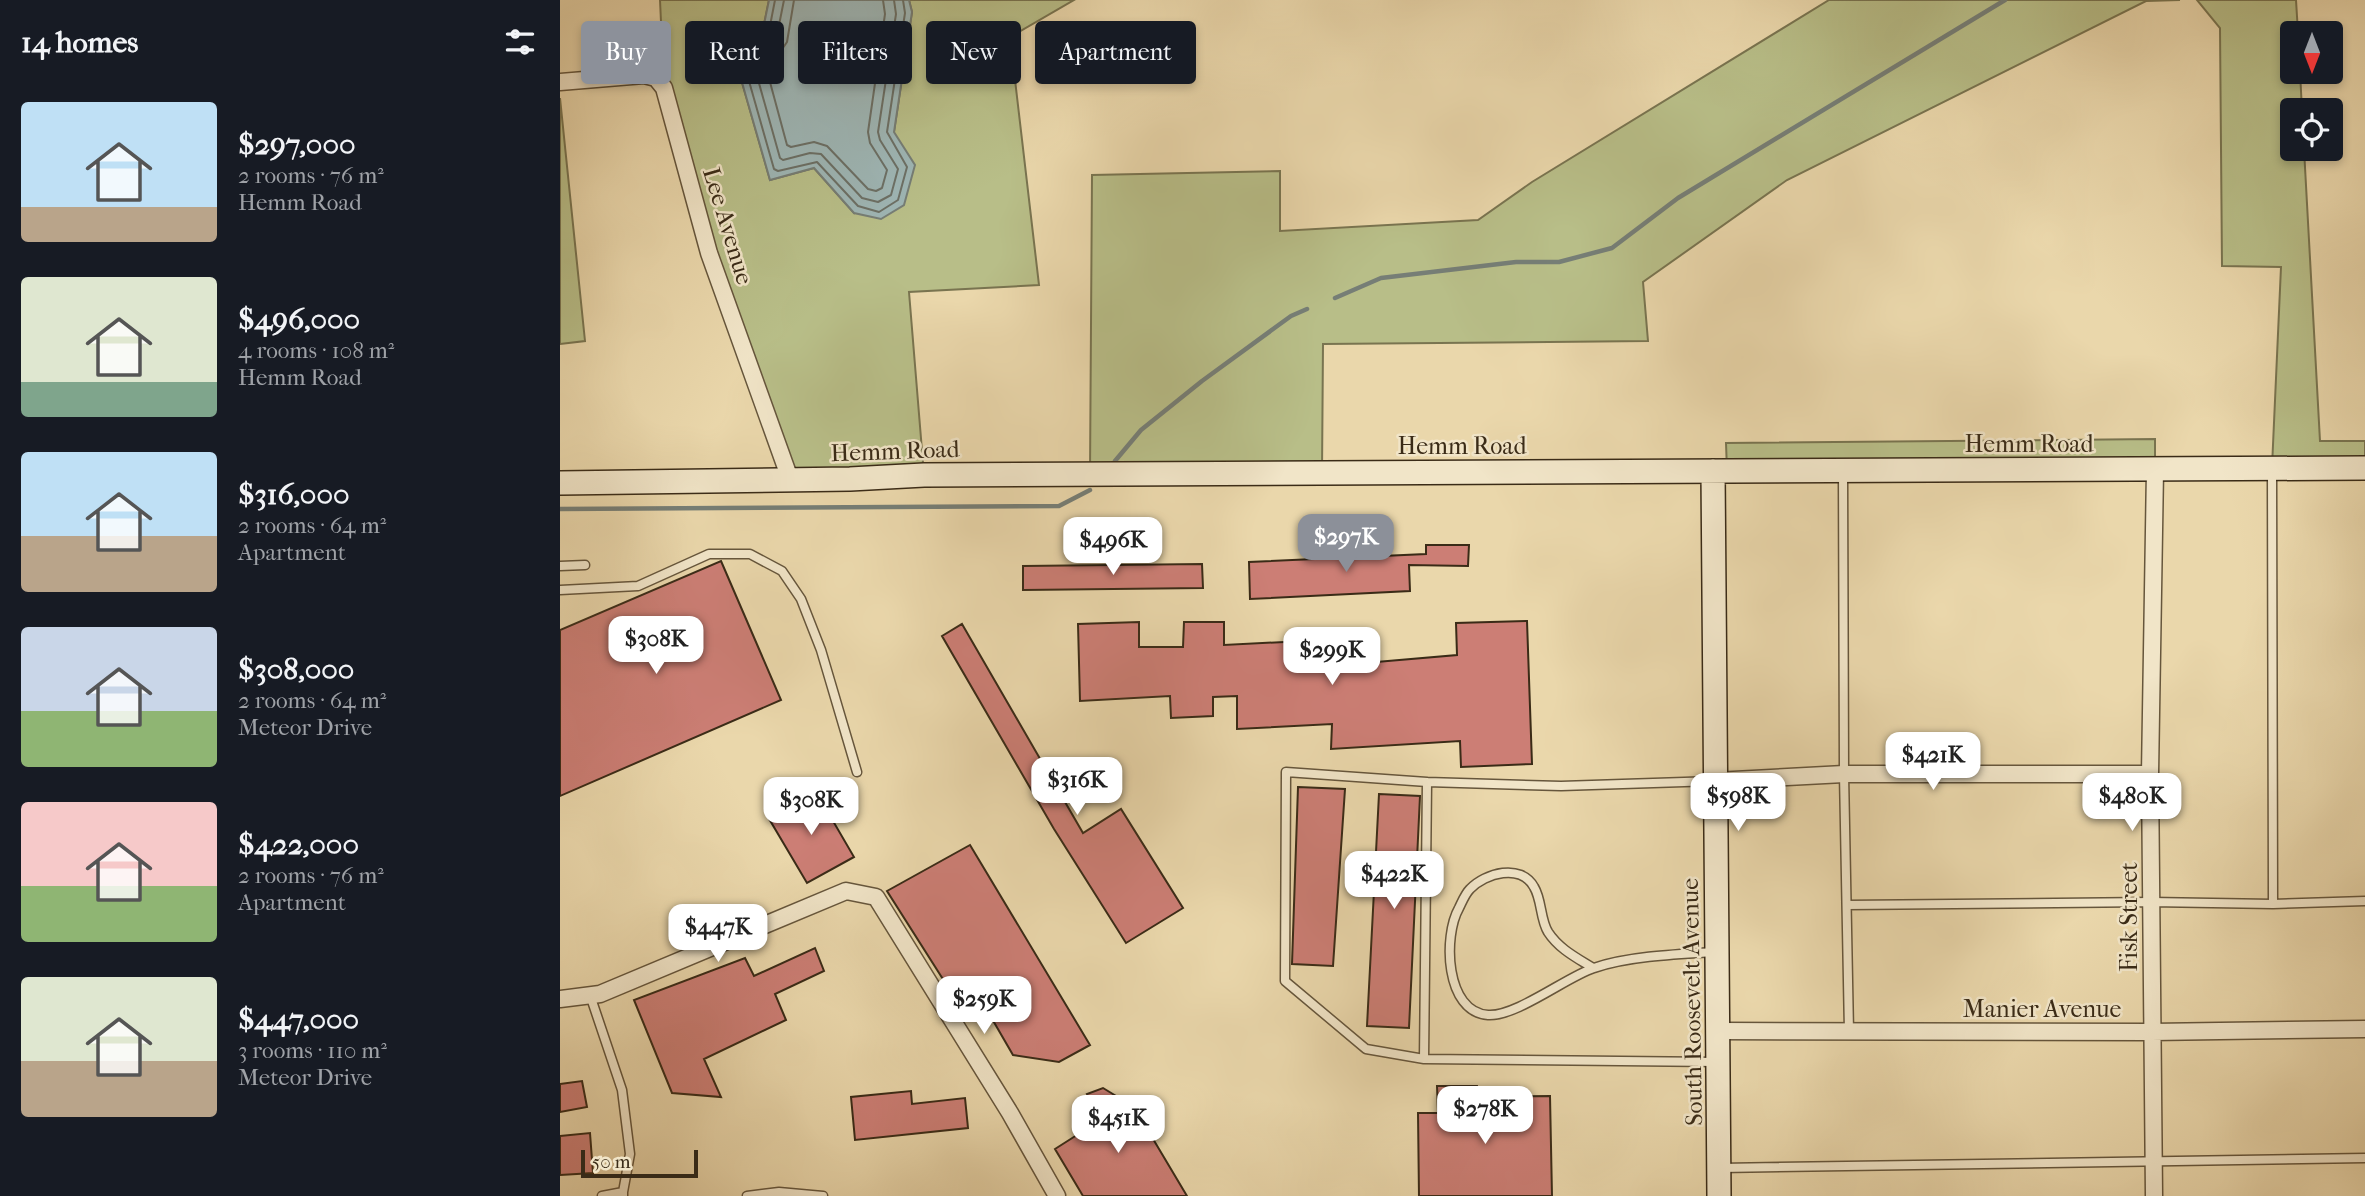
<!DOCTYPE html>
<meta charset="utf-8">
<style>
:root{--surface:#171b24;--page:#242831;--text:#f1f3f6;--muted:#9ea1a6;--accent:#8c9099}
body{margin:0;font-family:"IM FELL French Canon",serif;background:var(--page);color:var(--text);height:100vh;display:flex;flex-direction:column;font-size:26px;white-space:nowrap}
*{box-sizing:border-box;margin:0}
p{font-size:23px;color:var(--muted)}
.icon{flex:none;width:38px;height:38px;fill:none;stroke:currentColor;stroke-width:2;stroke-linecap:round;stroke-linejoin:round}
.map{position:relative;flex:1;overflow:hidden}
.drawer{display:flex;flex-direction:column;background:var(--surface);width:560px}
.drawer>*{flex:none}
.guide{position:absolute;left:21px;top:21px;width:665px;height:63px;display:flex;gap:14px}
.needle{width:46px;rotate:180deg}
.fabs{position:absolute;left:1720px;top:21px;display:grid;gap:14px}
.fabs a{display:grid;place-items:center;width:63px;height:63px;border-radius:7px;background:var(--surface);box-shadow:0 4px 10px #0003;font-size:35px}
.scale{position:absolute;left:21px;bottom:18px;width:117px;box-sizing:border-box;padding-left:7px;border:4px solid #3a2b17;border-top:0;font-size:19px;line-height:24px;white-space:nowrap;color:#3a2b17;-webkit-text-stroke:5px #f1e5c8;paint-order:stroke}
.price{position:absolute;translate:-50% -60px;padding:0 16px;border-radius:14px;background:#fff;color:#222;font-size:23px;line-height:46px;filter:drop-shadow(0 2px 4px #0008)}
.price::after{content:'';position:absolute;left:50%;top:42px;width:21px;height:16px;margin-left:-10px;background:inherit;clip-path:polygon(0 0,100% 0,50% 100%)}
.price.current{background:var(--accent);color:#fff}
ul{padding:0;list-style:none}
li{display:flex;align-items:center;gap:21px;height:175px;padding:0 21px}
li span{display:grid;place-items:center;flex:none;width:196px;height:140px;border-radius:7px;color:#555}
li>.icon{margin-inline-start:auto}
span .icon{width:84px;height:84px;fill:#fffc;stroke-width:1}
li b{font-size:30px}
h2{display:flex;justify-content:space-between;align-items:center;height:84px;padding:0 21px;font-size:30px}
.chip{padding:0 24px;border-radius:7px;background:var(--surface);box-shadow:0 4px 10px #0003;font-size:24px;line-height:63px}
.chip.current{background:var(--accent);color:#fff}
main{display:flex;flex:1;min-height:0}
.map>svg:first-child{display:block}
.green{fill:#b8be88;stroke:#797450;stroke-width:2}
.water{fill:#9eb6b5;stroke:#767e76;stroke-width:2}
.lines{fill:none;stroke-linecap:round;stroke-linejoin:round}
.shore{stroke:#6c7066;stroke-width:2}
.stream{stroke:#767e76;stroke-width:4.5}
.building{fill:#cc7e75;stroke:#3a2b17;stroke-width:2}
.lane-casing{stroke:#66563c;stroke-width:11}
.street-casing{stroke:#66563c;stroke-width:19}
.secondary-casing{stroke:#3a2b17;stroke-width:26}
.lane{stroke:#f1e5c8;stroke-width:8}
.street{stroke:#f1e5c8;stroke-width:16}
.secondary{stroke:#f1e5c8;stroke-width:23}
.labels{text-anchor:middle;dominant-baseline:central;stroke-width:5;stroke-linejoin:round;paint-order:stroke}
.street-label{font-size:24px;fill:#3a2b17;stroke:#f1e5c8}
</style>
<main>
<section class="drawer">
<h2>14 homes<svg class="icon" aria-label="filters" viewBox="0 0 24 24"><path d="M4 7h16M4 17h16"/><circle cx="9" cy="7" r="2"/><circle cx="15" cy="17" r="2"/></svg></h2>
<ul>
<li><span style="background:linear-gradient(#bfe0f5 75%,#b9a48a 0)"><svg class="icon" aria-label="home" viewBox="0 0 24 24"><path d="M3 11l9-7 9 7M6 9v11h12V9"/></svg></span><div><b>$297,000</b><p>2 rooms · 76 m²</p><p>Hemm Road</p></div></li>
<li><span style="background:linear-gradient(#dfe7d0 75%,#7fa58c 0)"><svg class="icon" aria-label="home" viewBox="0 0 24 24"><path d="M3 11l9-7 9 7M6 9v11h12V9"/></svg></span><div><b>$496,000</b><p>4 rooms · 108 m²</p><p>Hemm Road</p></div></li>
<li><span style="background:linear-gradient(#bfe0f5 60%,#b9a48a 0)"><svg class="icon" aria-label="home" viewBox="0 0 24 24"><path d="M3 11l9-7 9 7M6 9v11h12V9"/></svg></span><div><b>$316,000</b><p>2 rooms · 64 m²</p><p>Apartment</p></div></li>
<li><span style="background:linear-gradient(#c9d6e8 60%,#8fb573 0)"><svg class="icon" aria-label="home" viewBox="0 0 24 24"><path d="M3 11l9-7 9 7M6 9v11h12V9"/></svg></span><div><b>$308,000</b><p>2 rooms · 64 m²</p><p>Meteor Drive</p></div></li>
<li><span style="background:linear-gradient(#f6c9c9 60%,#8fb573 0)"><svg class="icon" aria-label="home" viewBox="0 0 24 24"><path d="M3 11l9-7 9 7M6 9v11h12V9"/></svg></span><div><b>$422,000</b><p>2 rooms · 76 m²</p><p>Apartment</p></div></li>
<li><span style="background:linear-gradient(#dfe7d0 60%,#b9a48a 0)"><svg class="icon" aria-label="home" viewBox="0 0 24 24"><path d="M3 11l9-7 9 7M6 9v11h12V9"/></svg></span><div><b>$447,000</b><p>3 rooms · 110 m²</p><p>Meteor Drive</p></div></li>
</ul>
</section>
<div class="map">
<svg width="1805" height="1196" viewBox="0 0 1805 1196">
<rect width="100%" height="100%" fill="#ead7ab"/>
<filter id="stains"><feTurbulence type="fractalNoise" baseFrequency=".00286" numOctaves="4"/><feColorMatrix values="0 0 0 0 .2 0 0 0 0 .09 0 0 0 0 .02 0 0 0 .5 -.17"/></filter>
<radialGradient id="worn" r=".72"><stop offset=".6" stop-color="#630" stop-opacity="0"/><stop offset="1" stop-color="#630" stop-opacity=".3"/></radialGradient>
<path class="green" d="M 100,0 L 209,0 L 202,34 L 177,65 L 210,180 L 254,168 L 294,213 L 334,132 L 352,12 L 349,0 L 514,0 L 450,37 L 479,285 L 349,292 L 364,475 L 230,479 L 149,253 L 104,88 Z
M 1269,0 L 1620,0 L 1586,1 L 1227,180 L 1083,282 L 1088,341 L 763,344 L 762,473 L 530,474 L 532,175 L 720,171 L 720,231 L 918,220 L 972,182 Z
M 1637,0 L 1736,0 L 1738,33 L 1732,33 L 1732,72 L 1740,72 L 1742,110 L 1732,110 L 1732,149 L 1744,149 L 1760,441 L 1805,441 L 1805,468 L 1712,467 L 1721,267 L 1662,266 L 1660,28 Z
M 0,98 L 25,341 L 0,344 Z
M 1595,439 L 1595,470 L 1167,471 L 1166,443 Z"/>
<path class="water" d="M 209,0 L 349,0 L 352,12 L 334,132 L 355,165 L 344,205 L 321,219 L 294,213 L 254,168 L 210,180 L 177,65 L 202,34 Z"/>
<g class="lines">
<path class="shore" d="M 215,0 L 208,36 L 185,67 L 214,169 L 218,171 L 257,162 L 298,206 L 319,212 L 338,200 L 347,167 L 327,132 L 345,13 L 343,0
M 224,0 L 216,40 L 195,69 L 220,158 L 223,160 L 250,153 L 261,154 L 302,198 L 318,202 L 331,195 L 338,169 L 320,140 L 318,132 L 336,14 L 334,0
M 234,0 L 227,42 L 207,71 L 227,145 L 231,147 L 254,142 L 267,146 L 308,189 L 316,191 L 322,188 L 327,170 L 310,143 L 308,132 L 325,14 L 323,0"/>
<path class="stream" d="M 775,298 L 821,278 L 956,262 L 999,262 L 1052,248 L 1118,198 L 1445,0
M 555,461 L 581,430 L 642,381 L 731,316 L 747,309
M 0,509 L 499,506 L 530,490"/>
</g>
<path class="building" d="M 866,545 L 909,545 L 908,566 L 849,565 L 850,591 L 690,599 L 689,562 L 866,554 Z
M 161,561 L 221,700 L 0,796 L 0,630 Z
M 642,564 L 643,588 L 463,590 L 463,566 Z
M 967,621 L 972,764 L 901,767 L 900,741 L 771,749 L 772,724 L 677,729 L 677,696 L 653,697 L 653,716 L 611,718 L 610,696 L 520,701 L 518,624 L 579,622 L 579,647 L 623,647 L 624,622 L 664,622 L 664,645 L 744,641 L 747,668 L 897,655 L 896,623 Z
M 402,624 L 523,833 L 561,809 L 623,908 L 566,943 L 494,829 L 382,636 Z
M 738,787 L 785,789 L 773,966 L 732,964 Z
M 255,790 L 294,857 L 247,883 L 208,817 Z
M 819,794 L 860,796 L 849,1028 L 807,1026 Z
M 410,845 L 530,1045 L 499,1062 L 453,1055 L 424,1005 L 407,1017 L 327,891 Z
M 255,948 L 264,971 L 215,994 L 226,1020 L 144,1059 L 161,1097 L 112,1093 L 74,1000 L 185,958 L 194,976 Z
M 22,1081 L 27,1107 L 0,1112 L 0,1084 Z
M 877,1086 L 917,1086 L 918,1097 L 990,1096 L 992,1196 L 859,1196 L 858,1113 L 878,1113 Z
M 543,1088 L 574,1107 L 627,1196 L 523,1196 L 495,1149 L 542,1119 L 527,1094 Z
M 351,1091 L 352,1104 L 405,1098 L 408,1128 L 295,1140 L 291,1097 Z
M 30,1133 L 33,1173 L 0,1175 L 0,1136 Z"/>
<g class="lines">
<g class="lane-casing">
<path id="lane" d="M 1712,470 L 1713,904
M 1283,471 L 1284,774 L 1289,1032
M 0,566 L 25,565
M 0,590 L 78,586 L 149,554 L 190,554 L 222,571 L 241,599 L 261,650 L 297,772
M 1155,781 L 1001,786 L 867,782 L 864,1059 L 1157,1062
M 1287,905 L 1591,902 L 1713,904 L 1805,901
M 1033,968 C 1017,958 999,949 988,932 C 980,919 982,900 974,887 C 961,863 925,873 910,889 C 905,894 902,902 899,908 C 883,936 885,1012 928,1015 C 956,1017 1008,976 1034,968 C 1068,956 1120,954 1155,952
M 30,995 L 62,1090 L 70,1154 L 63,1192
M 864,1059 L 806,1049 L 725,981 L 726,772 L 867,782
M 1161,1168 L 1805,1158
M 42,1196 L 63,1192 L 63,1196
M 187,1196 L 219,1192 L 263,1196"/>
</g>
<g class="street-casing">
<path id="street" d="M 0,82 L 84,75 L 96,78 L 104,88 L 149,253 L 230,479
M 1155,781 L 1284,774 L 1590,774
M 0,999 L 40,994 L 286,891 L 316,897 L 450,1113 L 497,1196
M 1160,1031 L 1592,1032 L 1805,1029
M 1594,1196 L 1590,774 L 1595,470"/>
</g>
<g class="secondary-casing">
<path id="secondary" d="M 1153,471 L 1159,1196
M 0,483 L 290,479 L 364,475 L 1805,468"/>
</g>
<use href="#lane" class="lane"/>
<use href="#street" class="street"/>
<use href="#secondary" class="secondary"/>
</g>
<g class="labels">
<g class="street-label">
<text transform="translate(168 226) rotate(73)">Lee Avenue</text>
<text x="1469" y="444">Hemm Road</text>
<text x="902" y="446">Hemm Road</text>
<text transform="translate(335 451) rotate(-2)">Hemm Road</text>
<text transform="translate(1569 917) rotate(-90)">Fisk Street</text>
<text transform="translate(1132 1002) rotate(-91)">South Roosevelt Avenue</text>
<text x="1482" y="1009">Manier Avenue</text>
</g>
</g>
<rect width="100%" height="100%" filter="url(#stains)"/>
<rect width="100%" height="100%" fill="url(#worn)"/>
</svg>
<div class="fabs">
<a><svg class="needle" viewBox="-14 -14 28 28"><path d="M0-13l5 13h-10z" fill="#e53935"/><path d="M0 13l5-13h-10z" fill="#9ea1a6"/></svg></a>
<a><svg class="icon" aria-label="locate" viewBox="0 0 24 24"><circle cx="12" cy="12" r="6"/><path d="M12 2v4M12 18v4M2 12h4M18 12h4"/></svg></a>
</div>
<div class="scale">50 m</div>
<b class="price current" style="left:786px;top:574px">$297K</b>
<b class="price" style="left:553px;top:577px">$496K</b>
<b class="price" style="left:96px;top:676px">$308K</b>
<b class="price" style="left:772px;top:687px">$299K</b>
<b class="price" style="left:1373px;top:792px">$421K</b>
<b class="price" style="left:517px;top:817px">$316K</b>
<b class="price" style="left:1178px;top:833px">$598K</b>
<b class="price" style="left:1572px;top:833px">$480K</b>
<b class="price" style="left:251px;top:837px">$308K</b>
<b class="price" style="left:834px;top:911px">$422K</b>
<b class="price" style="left:158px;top:964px">$447K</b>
<b class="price" style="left:424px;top:1036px">$259K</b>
<b class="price" style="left:925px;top:1146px">$278K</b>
<b class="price" style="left:558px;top:1155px">$451K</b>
<div class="guide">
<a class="chip current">Buy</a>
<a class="chip">Rent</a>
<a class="chip">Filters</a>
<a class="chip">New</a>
<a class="chip">Apartment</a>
</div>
</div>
</main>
